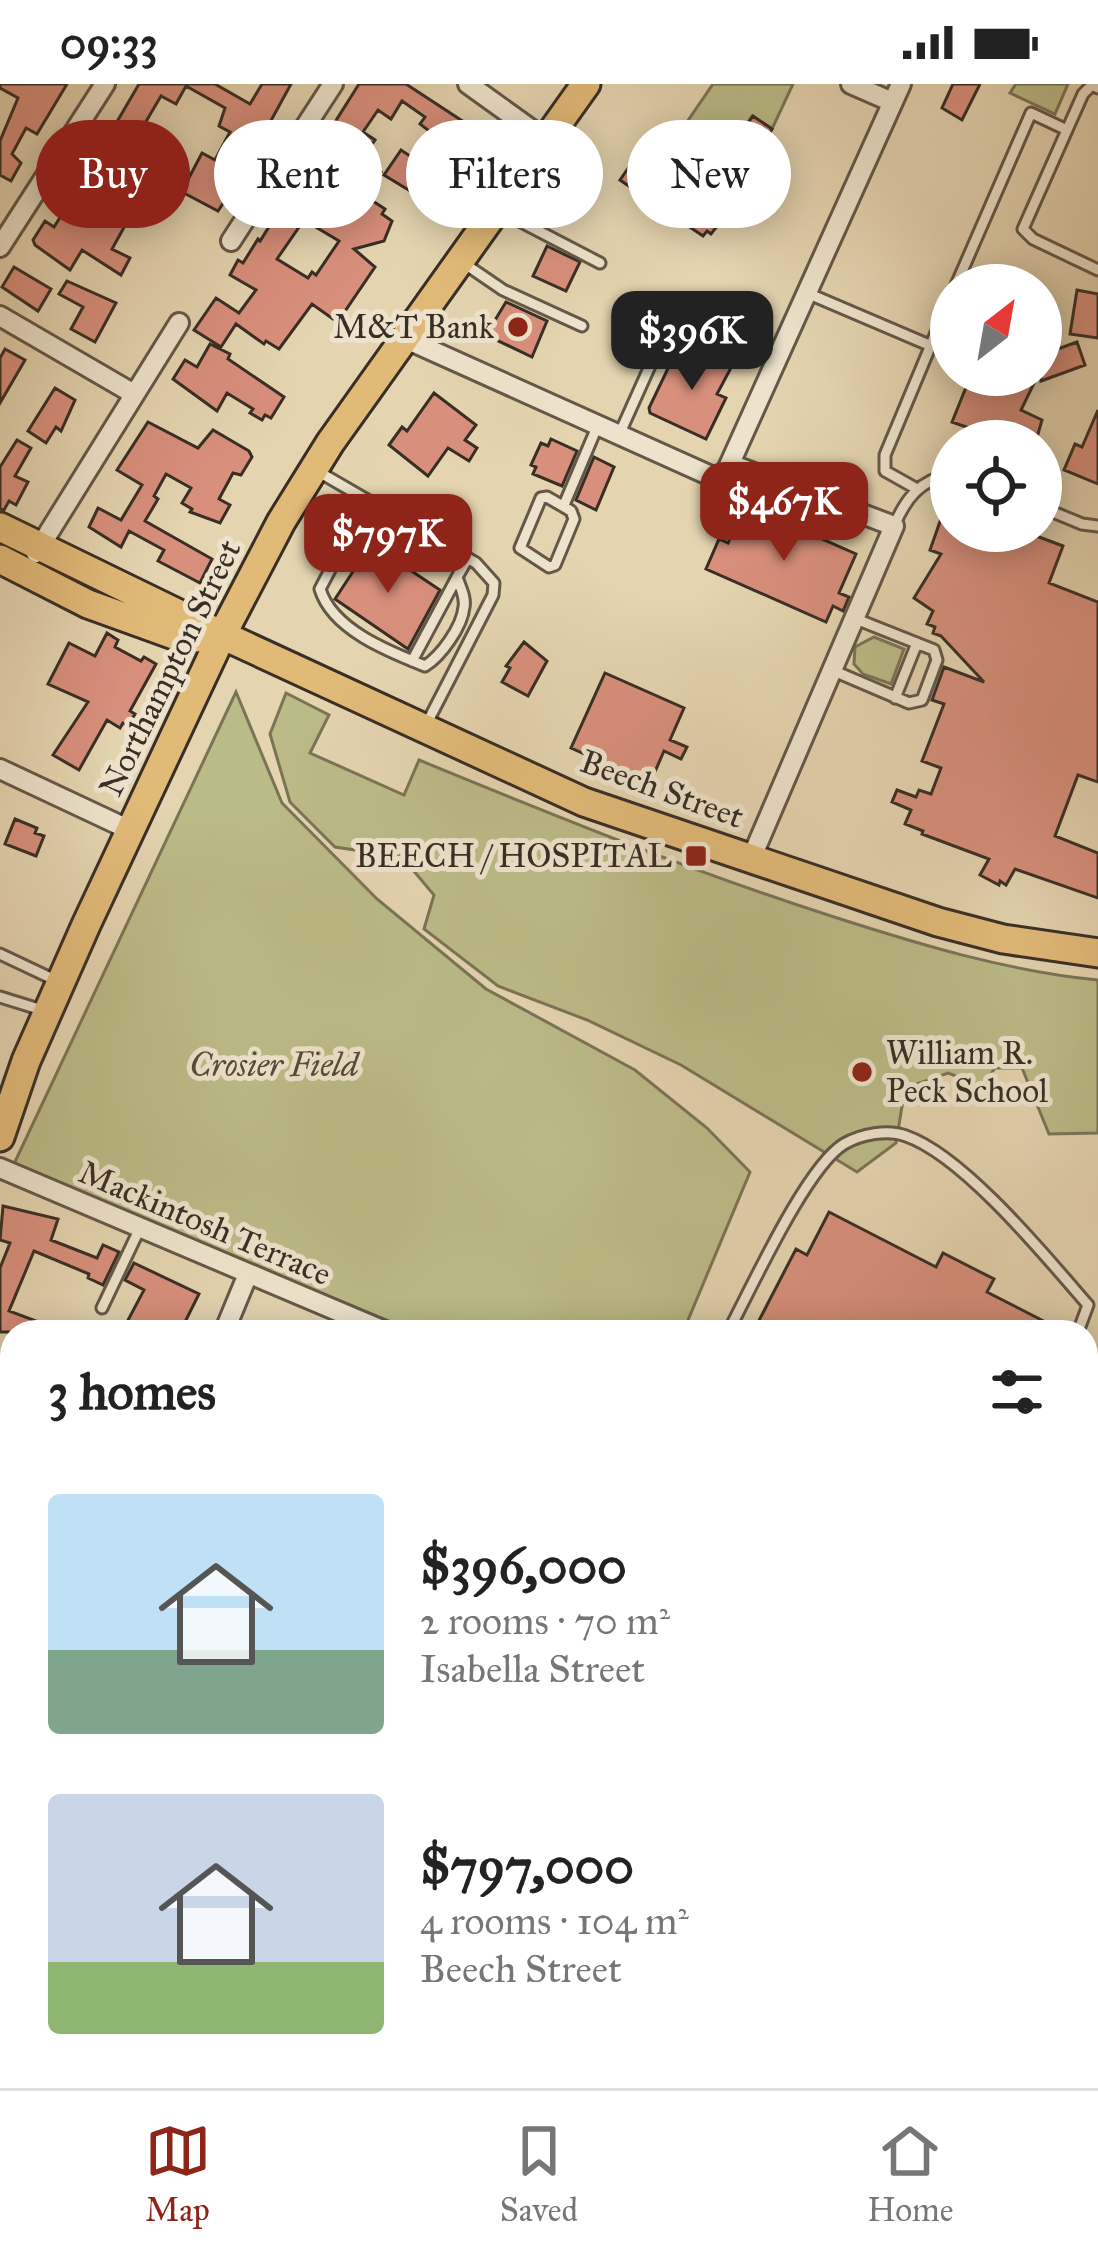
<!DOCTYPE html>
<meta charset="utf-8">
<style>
:root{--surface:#fff;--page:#f6f6f6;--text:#222;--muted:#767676;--line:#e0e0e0;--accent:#8f2418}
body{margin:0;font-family:"IM FELL Great Primer",serif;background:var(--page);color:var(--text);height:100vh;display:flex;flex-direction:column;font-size:45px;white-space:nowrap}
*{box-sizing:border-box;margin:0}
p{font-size:39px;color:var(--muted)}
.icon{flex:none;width:66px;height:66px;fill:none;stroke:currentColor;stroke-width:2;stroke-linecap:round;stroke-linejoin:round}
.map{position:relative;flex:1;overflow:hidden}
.details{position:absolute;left:0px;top:1236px;width:1098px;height:768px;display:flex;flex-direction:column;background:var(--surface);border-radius:36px 36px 0 0;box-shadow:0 6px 30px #0003}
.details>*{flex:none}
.banner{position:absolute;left:36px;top:36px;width:1026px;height:108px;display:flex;gap:24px}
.needle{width:78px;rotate:31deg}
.buttons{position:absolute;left:930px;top:180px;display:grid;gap:24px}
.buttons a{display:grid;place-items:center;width:132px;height:132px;border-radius:50%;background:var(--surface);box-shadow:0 6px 30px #0003;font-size:60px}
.price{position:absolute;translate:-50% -102px;padding:0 27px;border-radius:24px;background:var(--accent);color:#fff;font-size:39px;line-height:78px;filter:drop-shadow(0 3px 6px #0008)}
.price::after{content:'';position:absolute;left:50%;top:72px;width:36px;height:27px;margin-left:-18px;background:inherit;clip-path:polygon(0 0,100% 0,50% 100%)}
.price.on{background:#222;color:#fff}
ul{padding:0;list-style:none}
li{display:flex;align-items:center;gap:36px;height:300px;padding:0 48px}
li span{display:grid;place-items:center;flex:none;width:336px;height:240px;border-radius:12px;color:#555}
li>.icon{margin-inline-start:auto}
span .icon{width:144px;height:144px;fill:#fffc;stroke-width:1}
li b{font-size:51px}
h2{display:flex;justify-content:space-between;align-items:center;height:144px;padding:0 48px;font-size:51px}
.pill{padding:0 42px;border-radius:54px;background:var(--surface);box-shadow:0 6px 30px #0003;font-size:42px;line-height:108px}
.pill.on{background:var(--accent);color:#fff}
.status{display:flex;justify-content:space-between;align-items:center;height:84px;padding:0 60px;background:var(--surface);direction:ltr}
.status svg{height:33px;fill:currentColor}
.tabs{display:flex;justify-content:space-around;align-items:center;height:168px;border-top:3px solid var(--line);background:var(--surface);font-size:33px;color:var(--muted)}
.tabs a{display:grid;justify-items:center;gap:6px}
.tabs .on{color:var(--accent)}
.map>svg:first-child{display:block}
.green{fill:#bbbb87;stroke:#7a7456;stroke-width:3}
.building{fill:#d88f7c;stroke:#382e26;stroke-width:3;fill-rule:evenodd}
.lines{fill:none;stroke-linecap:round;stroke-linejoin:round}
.service-casing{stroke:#635848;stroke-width:15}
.minor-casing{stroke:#635848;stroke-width:24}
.secondary-casing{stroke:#382e26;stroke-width:30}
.primary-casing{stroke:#382e26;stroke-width:33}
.service{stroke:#ede3cc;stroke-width:9}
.minor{stroke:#ede3cc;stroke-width:18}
.secondary{stroke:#ede3cc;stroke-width:24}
.primary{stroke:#e2ba78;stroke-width:27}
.poi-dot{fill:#8f2418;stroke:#ede3cc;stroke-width:4.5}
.labels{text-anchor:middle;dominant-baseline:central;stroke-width:10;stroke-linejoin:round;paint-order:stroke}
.poi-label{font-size:33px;fill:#382e26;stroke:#ede3cc;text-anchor:end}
.street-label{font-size:33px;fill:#382e26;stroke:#ede3cc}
.park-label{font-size:33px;font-style:italic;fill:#524a39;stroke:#ede3cc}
</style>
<div class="status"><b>09:33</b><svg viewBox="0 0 49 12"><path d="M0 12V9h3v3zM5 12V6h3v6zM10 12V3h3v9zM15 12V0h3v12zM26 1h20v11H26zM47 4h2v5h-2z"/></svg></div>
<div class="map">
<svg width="1098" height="2004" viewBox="0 0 1098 2004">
<rect width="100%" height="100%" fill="#e4d4b0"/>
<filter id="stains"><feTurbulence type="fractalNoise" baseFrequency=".00167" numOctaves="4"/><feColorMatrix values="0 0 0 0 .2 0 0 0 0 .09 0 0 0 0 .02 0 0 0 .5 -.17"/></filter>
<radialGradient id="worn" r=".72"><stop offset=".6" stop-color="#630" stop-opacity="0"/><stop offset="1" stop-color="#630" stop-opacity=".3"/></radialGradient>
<path class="green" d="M 713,0 L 793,0 L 772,45 L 752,32 L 738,53 L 731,49 L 725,65 L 687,38 Z
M 1016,0 L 1068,0 L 1055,30 L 1010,9 Z
M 874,553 L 904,565 L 891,600 L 863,590 L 854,580 L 855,563 Z
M 236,608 L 282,719 L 377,815 L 486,905 L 635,986 L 707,1044 L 750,1088 L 683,1248 L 415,1248 L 13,1082 Z
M 286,609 L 329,631 L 310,669 L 404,711 L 419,676 C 555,732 691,787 831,832 C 918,860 1006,887 1098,896 L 1098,1049 L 1049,1050 L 1022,984 L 995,984 L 983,1002 L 948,989 L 905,1004 L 896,1059 L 857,1088 L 681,981 L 587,936 L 498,902 L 424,845 L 434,811 L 402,773 L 335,763 L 290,718 L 270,650 Z"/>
<path class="building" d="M 0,0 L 67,0 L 37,50 L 26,44 L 12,70 L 21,79 L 11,97 L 0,91 L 0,57 L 18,14 L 0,4 Z
M 139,0 L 215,0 L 250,20 L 262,0 L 291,0 L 268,42 L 272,45 L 218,127 L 182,108 L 174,124 L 156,114 L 164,98 L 182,107 L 202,69 L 215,76 L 230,48 L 219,42 L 225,24 L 186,2 L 176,20 L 161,12 L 141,46 L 163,59 L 155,73 L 133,61 L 130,65 L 125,62 L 120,70 L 104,60 Z
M 359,0 L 406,0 L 470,42 L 468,45 L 472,48 L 460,69 L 452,64 L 425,116 L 384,91 L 401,66 L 425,82 L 441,56 L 420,40 L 425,33 L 402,17 L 391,35 L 378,26 L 363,48 L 375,56 L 362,74 L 381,88 L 365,112 L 385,125 L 382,130 L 392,137 L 384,157 L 354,165 L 375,183 L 341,233 L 337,230 L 333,235 L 312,220 L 279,265 L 266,257 L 264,260 L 236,240 L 221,263 L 194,246 L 216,214 L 239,229 L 256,206 L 230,191 L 238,176 L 243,179 L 258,155 L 260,157 ZM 304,136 L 339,157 L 316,191 L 312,188 L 308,194 L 277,175 Z
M 953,0 L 980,0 L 962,36 L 942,24 Z
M 753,32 L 772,45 L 731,117 L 735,119 L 711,150 L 707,147 L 703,152 L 620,96 L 642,64 L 699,103 L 735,51 L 738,53 Z
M 78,105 L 114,128 L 118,121 L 132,129 L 112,165 L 130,174 L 121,191 L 82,166 L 70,186 L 35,161 L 33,156 L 45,137 L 54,143 Z
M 547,162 L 580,178 L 566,207 L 533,192 Z
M 14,183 L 51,205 L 38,227 L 2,203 Z
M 67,197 L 116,219 L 95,258 L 71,245 L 83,223 L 59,210 Z
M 1077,206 L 1098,210 L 1098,254 L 1070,250 Z
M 506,218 L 547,237 L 532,273 L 486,251 Z
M 1077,258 L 1085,281 L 1041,297 L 1041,271 Z
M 210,260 L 230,270 L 228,275 L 284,313 L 271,334 L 265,331 L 262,336 L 250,329 L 253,325 L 227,309 L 217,327 L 173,295 L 185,276 L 197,283 Z
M 691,262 L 732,282 L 717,310 L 726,314 L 706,355 L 650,329 L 649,324 L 671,278 L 681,283 Z
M 5,265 L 25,276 L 0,319 L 0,274 Z
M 971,291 L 1038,291 L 1021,326 L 1042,336 L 1036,357 L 1006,357 L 952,338 Z
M 55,304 L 75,316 L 61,347 L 56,343 L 46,359 L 28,347 Z
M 434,309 L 476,341 L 465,356 L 477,364 L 469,377 L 448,364 L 428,392 L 389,361 L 402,343 L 407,347 Z
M 1098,326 L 1098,400 L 1064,386 L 1075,360 L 1082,363 Z
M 148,338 L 198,364 L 213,346 L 249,367 L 252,373 L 241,391 L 233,389 L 219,415 L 230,421 L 220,439 L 190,428 L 192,425 L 182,419 L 191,404 L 166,390 L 154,412 L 158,415 L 145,437 L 212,475 L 200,499 L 158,477 L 164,466 L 129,447 L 121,463 L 89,443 L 98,424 L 121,436 L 142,401 L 117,386 Z
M 551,355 L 577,367 L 562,402 L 533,390 L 536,383 L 531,381 L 541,359 L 548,362 Z
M 17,356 L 31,364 L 15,392 L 28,398 L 16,421 L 9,417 L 4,426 L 0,425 L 0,383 Z
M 594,373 L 614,383 L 596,426 L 576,416 Z
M 949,412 L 951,447 L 1023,447 L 1063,462 L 1049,499 L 1098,518 L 1098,698 L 1078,691 L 1055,752 L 1098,769 L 1098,814 L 1015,785 L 1006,801 L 1000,797 L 999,801 L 980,791 L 989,775 L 922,750 L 923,747 L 905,740 L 911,726 L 892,718 L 897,706 L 916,713 L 919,706 L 931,710 L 941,684 L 922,677 L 944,620 L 932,616 L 944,583 L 984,598 L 941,552 L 933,549 L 935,543 L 927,540 L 933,527 L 914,514 L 941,470 L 930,466 Z
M 745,421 L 856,470 L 839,509 L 849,513 L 843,527 L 833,522 L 826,538 L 706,485 L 719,455 L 728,459 Z
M 371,460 L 440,506 L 408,565 L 335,515 Z
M 107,549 L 118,556 L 115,563 L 141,577 L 144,573 L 156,580 L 130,627 L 135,630 L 128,642 L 123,639 L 120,644 L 107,636 L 79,686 L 53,671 L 88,618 L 48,600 L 69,559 L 95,572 Z
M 524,558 L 547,577 L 528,612 L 502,598 L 510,584 L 506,582 Z
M 605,589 L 684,624 L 670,656 L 687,663 L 681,675 L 664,667 L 650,699 L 571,664 Z
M 15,735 L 37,744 L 35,749 L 44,752 L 36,772 L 5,760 Z
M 3,1122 L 58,1135 L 51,1156 L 97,1174 L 103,1161 L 119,1168 L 103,1201 L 88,1194 L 89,1190 L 34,1167 L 9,1227 L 65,1248 L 0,1248 L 0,1184 L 10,1159 L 0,1156 Z
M 829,1128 L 936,1183 L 943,1169 L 994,1195 L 987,1208 L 1065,1248 L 753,1248 L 796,1165 L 807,1171 Z
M 134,1179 L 199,1210 L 180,1248 L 169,1248 L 149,1238 L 145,1247 L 127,1238 L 144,1206 L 125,1196 Z"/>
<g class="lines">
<g class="service-casing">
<path id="service" d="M 1098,4 L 1092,1 L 1083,10 L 1023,145 L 1033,155 L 1098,186
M 502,128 L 600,179
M 465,180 L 503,206 L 582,242
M 956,201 L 1031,29 L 1067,46
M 807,209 L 929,261
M 619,351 L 663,253 L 676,234 L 698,240 L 776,277
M 319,388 L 476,479 L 494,499 L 493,511 L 426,641
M 917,405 L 885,387 L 885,371 L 951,213
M 547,413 L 571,427 L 574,435 L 555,481 L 549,483 L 520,464 L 541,414 Z
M 367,416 L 320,505 C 332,545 387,567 425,582 C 441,572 462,543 464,523 C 466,513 460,503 457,493 L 468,474
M 564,421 L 597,343
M 1041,423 L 1082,440 L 1098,442
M 894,442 C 906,414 920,396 951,390
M 412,577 L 457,493
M 834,587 L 909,619 L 922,616 L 937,576 L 934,566 L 856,535
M 895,614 L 917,559
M 0,870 L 55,896
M 0,913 L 42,926
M 102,1224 L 140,1144
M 728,1248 C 751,1205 806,1083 844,1060 C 861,1050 888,1045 906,1052 C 964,1072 1047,1174 1088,1221 L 1078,1248
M 0,1288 L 12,1291
M 0,1355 L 12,1358
M 1086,1375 L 1098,1381
M 0,1484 L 12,1450
M 1086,1541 L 1098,1547
M 6,1870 L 12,1859
M 0,1881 L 1,1880
M 0,1917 L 12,1897
M 1086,1969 L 1098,1963
M 999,2004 L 1020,1992"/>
</g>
<g class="minor-casing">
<path id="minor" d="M 468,0 L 546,56
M 851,0 L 890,17
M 231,157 L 333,0
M 0,163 L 105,0
M 0,232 L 134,310
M 406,255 L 722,397 L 901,0
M 730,380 L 894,442 L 751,775
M 36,469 L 179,239
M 0,685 L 132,747
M 0,1084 L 387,1248
M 224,1248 L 248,1190
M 0,1550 L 12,1555
M 1086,1686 L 1098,1663
M 1086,1828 L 1098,1854
M 757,1992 L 773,2004
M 934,1992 L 951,2004
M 345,2004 L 351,1992"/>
</g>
<g class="secondary-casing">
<path id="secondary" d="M 0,1809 L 12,1816
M 311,1992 L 328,2004"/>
</g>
<g class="primary-casing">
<path id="primary" d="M 0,443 L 222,551 L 584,718 L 938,838 L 1003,855 L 1098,869
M 0,475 L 88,520 L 185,555 L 222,551
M 0,1053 L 26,977 L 86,841 L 222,551 L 281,438 L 330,359 L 586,0"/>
</g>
<use href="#service" class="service"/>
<use href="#minor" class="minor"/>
<use href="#secondary" class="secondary"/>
<use href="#primary" class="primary"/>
</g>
<g class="poi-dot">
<circle cx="518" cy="243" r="12"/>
<rect x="684" y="760" width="24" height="24" rx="6"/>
<circle cx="862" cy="988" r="12"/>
</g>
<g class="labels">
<g class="poi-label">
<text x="494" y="243">M&amp;T Bank</text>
<text x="672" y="772">BEECH / HOSPITAL</text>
<text x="886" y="969" text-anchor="start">William R.<tspan x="886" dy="38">Peck School</tspan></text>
</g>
<g class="street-label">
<text transform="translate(170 584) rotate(-64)">Northampton Street</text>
<text transform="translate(662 705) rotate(20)">Beech Street</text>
<text transform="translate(205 1139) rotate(23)">Mackintosh Terrace</text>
</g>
<g class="park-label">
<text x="274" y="981">Crosier Field</text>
</g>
</g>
<rect width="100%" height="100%" filter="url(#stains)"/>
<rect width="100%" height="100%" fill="url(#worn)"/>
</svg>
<div class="buttons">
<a><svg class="needle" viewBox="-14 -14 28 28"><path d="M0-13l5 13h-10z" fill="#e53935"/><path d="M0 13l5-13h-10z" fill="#767676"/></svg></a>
<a><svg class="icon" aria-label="locate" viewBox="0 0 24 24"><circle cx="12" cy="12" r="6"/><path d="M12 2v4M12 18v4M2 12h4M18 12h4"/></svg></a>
</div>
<b class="price on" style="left:692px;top:309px">$396K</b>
<b class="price" style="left:784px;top:480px">$467K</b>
<b class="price" style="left:388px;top:512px">$797K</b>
<div class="banner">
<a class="pill on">Buy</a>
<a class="pill">Rent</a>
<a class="pill">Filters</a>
<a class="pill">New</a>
</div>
<section class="details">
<h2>3 homes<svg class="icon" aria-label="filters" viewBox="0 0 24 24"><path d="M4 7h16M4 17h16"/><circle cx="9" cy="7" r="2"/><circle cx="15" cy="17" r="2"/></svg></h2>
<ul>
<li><span style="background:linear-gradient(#bfe0f5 65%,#7fa58c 0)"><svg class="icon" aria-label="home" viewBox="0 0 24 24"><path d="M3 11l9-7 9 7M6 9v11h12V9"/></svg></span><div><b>$396,000</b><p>2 rooms · 70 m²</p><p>Isabella Street</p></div></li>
<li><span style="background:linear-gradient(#c9d6e8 70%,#8fb573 0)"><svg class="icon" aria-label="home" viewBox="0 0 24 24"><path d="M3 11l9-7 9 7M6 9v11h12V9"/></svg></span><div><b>$797,000</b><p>4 rooms · 104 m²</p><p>Beech Street</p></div></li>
</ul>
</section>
</div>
<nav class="tabs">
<a class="on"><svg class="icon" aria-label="map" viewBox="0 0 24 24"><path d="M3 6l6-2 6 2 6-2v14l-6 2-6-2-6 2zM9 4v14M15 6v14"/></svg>Map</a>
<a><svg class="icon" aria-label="saved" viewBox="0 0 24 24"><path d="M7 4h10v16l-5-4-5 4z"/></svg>Saved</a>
<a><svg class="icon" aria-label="home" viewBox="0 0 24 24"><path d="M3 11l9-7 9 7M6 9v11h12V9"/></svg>Home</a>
</nav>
